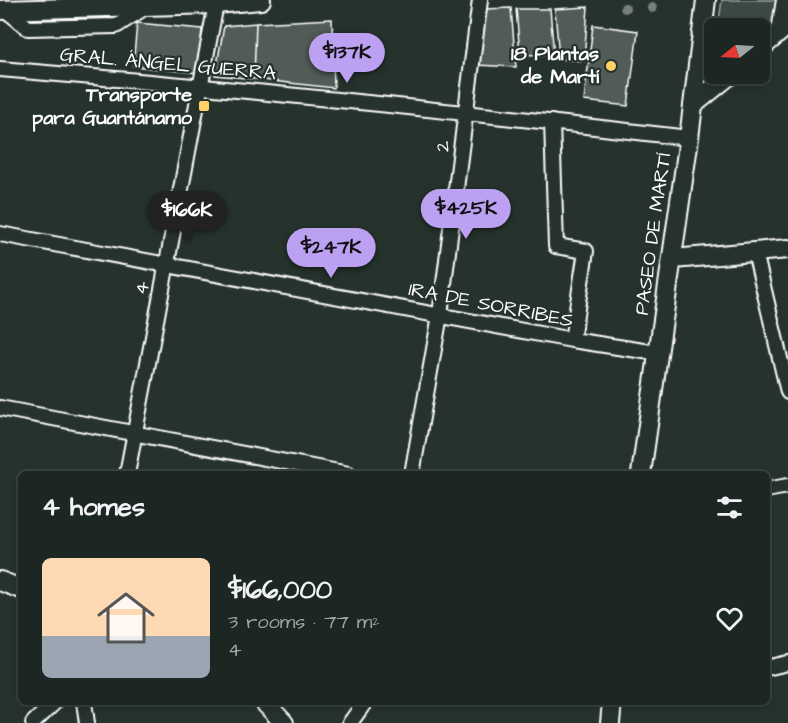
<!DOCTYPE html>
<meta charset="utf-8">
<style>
:root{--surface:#1c2622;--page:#29322f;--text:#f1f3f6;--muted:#a0a5a5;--line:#3a4340;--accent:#bca0f2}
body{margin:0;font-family:"Architects Daughter",sans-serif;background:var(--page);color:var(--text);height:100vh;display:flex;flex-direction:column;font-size:22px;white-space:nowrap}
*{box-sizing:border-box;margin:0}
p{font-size:20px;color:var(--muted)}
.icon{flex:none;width:33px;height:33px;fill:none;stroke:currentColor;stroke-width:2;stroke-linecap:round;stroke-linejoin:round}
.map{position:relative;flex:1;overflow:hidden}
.sheet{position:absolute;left:18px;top:471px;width:752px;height:234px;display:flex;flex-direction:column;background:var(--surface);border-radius:9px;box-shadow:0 3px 9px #0003,0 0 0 2px var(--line)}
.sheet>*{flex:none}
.needle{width:39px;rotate:252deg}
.controls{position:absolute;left:704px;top:18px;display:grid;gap:12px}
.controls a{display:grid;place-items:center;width:66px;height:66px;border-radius:9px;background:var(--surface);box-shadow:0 3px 9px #0003,0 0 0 2px var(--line);font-size:30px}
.price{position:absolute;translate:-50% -51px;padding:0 14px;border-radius:21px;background:var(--accent);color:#111;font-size:20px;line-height:39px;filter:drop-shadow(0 2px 3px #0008)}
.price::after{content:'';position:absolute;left:50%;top:36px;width:18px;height:14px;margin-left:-9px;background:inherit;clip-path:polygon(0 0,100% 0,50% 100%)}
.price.active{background:#222;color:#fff}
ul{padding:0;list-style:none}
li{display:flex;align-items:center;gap:18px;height:150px;padding:0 24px}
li+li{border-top:2px solid var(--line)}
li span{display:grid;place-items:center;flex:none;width:168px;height:120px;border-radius:9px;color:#555}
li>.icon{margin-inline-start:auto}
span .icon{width:72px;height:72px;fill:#fffc;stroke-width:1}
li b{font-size:26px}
h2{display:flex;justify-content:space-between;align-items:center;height:72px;padding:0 24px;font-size:26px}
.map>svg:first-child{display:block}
.green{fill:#3e4944;stroke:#9ea4a2;stroke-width:1.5}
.building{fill:#515c57;stroke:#fff;stroke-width:1.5}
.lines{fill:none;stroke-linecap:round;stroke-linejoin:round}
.minor-casing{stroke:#fff;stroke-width:18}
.major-casing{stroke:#fff;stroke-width:22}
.minor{stroke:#26332d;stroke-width:14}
.major{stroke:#26332d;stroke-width:18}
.tree{fill:#78807d}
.poi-dot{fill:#ffd166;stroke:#26332d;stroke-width:2}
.labels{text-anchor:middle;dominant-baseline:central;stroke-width:4.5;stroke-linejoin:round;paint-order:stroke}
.poi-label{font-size:20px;font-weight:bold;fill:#fff;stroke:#26332d;text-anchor:end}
.street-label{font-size:20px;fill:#fff;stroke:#26332d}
</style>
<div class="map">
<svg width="788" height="723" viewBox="0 0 788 723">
<rect width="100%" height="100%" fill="#26332d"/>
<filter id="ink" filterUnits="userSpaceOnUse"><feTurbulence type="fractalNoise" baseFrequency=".0167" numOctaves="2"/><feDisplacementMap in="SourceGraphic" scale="12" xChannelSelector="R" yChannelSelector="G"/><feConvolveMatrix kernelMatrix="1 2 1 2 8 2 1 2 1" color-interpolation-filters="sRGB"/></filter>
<g filter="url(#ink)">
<path class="green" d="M 722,0 L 777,0 L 775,32 L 759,44 L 759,28 L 718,28 Z"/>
<path class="building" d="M 588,7 L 584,61 L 559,59 L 555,9 Z
M 511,8 L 516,67 L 475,65 L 483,9 Z
M 516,9 L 550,9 L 554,56 L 520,54 Z
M 332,19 L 334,88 L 254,79 L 256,23 Z
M 137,23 L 202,29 L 198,73 L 133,66 Z
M 256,23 L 254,79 L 215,75 L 224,26 Z
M 593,25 L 638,31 L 628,106 L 584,101 Z"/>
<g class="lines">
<g class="minor-casing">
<path id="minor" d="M 6,10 L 28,28 L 116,26 L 147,6
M 0,69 C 230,88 460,111 689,138
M 552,122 L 556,246 L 586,251 L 572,340
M 0,234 L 572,340 L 657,353
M 755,252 L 788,392
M 0,408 L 349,474
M 127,474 L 216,4
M 412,474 L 440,315 L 480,0
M 766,490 L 788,486
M 766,668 L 788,663
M 84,702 L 87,723
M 33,723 L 55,702
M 350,723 L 365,702"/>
</g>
<g class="major-casing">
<path id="major" d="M 0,10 L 216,4 L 261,0
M 759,50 L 781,31 L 786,0
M 693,105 L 731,74
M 673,259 L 788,249
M 641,474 L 689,138 L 706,0
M 0,581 L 21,589
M 264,702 L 284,723
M 610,723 L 612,702"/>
</g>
<use href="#minor" class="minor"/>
<use href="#major" class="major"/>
</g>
<g class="tree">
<circle cx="625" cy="8" r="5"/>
<circle cx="652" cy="8" r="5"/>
</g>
</g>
<g class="poi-dot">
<circle cx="611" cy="66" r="6"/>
<rect x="198" y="100" width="12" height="12" rx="3"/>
</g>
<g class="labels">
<g class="poi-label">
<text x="599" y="54">18 Plantas<tspan x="599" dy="23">de Martí</tspan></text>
<text x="192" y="95">Transporte<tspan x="192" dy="23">para Guantánamo</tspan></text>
</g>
<g class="street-label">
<text transform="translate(168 64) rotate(5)">GRAL. ÁNGEL GUERRA</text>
<text transform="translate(443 146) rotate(-83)">2</text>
<text transform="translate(653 234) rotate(-82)">PASEO DE MARTÍ</text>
<text transform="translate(142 288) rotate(-80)">4</text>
<text transform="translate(491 305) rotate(11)">1RA DE SORRIBES</text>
</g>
</g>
</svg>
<div class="controls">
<a><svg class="needle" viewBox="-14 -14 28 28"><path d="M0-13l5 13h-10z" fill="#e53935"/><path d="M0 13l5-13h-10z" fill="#a0a5a5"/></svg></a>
</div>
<b class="price" style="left:347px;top:84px">$137K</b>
<b class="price" style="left:466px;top:240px">$425K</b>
<b class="price active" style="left:187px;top:242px">$166K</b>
<b class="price" style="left:331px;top:279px">$247K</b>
<section class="sheet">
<h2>4 homes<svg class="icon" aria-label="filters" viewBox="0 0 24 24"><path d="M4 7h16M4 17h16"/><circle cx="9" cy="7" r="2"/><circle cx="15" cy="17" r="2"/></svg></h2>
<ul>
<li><span style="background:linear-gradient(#ffd9b3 65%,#9aa5b1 0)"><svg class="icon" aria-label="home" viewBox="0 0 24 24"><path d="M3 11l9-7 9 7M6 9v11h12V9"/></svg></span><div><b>$166,000</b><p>3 rooms · 77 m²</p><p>4</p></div><svg class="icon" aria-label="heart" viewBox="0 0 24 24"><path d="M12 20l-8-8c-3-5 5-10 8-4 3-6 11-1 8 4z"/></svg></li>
</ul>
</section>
</div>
